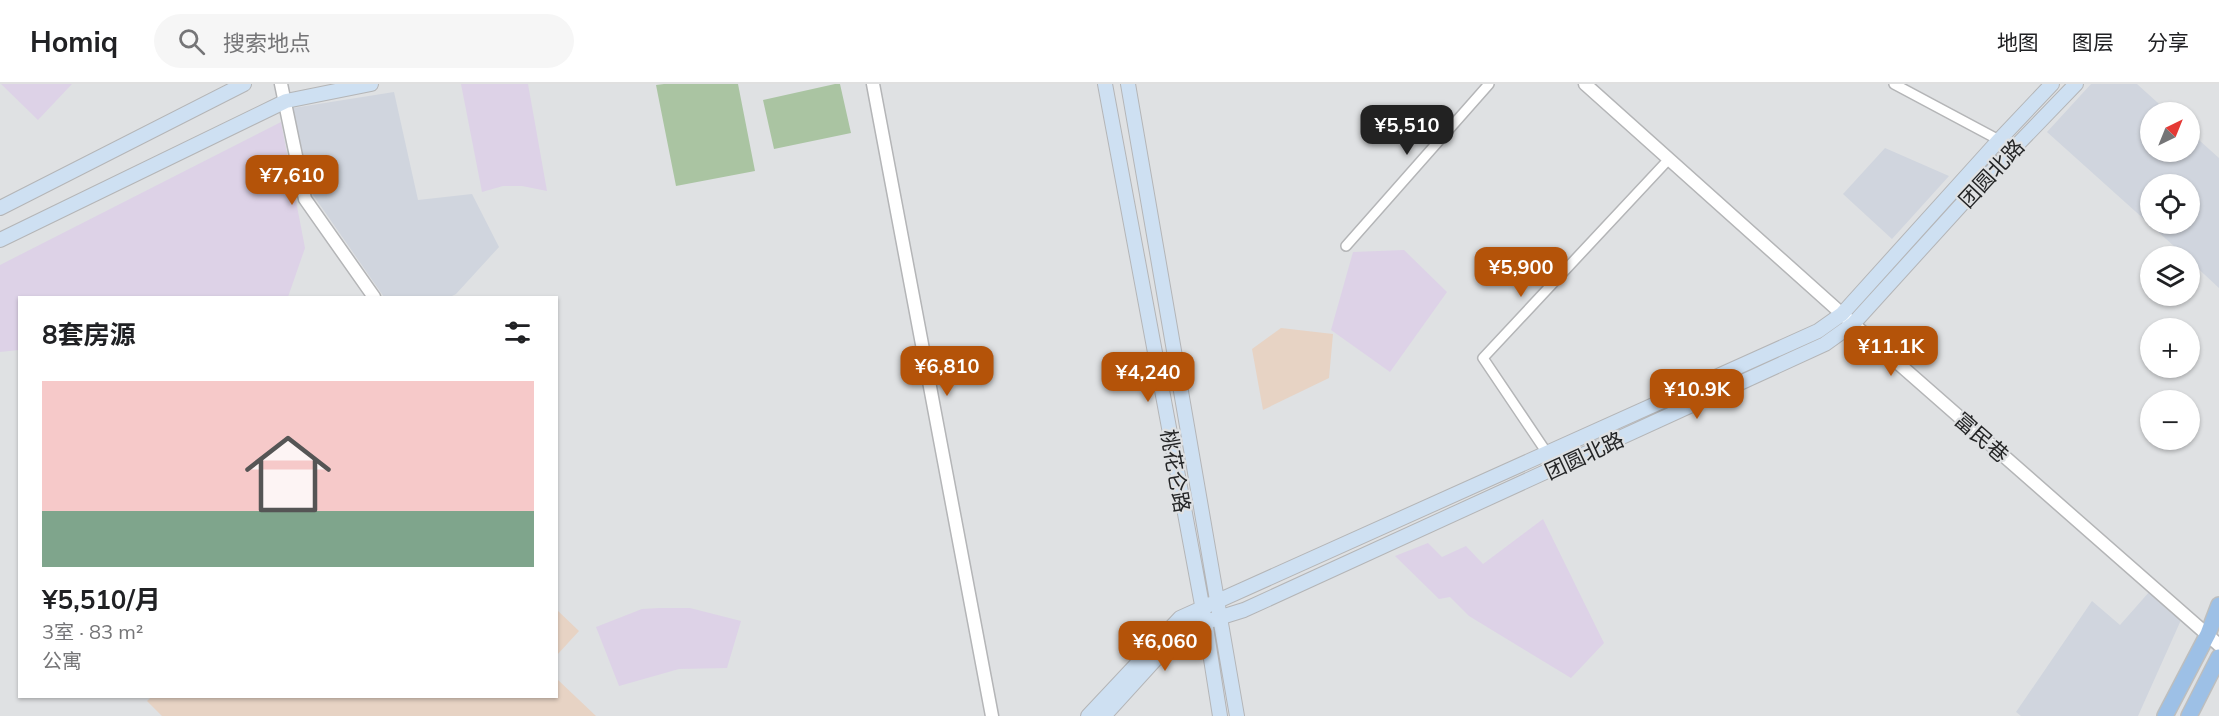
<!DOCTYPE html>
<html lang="zh">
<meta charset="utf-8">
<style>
:root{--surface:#fff;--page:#f6f6f6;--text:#202124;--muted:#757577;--line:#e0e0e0;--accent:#b45309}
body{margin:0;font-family:Mulish,"Noto Sans SC",sans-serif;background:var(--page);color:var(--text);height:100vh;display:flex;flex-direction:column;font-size:22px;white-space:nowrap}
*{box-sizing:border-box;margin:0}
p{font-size:20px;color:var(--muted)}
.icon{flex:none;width:33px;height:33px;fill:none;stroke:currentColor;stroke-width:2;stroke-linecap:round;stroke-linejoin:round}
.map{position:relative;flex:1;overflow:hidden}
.drawer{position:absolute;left:18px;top:212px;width:540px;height:402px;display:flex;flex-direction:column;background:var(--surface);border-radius:0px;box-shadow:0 2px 4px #0004}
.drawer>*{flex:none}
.needle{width:39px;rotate:43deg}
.fabs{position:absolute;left:2140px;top:18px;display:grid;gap:12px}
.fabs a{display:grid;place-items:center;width:60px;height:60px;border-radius:50%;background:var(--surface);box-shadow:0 2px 4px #0004;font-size:30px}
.price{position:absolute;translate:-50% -51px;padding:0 14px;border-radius:12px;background:var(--accent);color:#fff;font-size:20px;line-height:39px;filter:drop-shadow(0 2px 3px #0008)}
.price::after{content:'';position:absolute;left:50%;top:36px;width:18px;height:14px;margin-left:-9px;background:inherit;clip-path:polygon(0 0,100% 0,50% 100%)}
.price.active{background:#222;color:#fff}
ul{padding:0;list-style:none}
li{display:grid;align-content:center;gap:12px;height:318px;padding:0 24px}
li+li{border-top:2px solid var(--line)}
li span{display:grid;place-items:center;height:186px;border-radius:0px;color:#555}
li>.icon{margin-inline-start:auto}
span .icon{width:108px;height:108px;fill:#fffc;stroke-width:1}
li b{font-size:26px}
h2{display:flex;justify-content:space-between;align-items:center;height:72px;padding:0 24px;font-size:26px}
header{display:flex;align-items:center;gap:36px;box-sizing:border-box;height:84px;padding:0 30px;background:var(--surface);border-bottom:2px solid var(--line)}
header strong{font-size:28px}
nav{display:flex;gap:33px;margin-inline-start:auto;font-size:21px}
.search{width:420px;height:54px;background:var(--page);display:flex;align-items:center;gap:15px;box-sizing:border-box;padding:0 21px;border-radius:33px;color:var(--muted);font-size:22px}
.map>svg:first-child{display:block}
.built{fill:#d0d5de;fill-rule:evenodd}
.industrial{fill:#e7d3c4}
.education{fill:#ddd2e7}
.green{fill:#aac4a2}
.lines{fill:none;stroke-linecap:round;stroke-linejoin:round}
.minor-casing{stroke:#b4b5b7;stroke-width:12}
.tertiary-casing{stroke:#b4b5b7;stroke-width:15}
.secondary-casing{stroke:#b4b5b7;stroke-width:16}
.primary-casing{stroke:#bdbebe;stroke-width:18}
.minor{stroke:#fff;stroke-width:9}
.tertiary{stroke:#fff;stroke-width:12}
.secondary{stroke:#cee0f2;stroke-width:14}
.primary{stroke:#9dc0e6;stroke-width:15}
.labels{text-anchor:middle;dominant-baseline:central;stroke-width:4.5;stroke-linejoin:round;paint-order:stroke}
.street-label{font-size:21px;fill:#242526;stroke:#dfe1e3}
</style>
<header>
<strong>Homiq</strong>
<div class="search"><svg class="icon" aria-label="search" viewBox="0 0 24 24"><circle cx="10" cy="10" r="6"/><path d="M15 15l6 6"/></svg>搜索地点</div>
<nav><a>地图</a><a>图层</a><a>分享</a></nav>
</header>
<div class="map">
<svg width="2219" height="632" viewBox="0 0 2219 632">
<rect width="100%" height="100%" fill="#dfe1e3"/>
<path class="built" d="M 2091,0 L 2137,0 L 2168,28 L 2151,28 L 2151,68 L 2190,68 L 2190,48 L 2219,74 L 2219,204 L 2190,177 L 2190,172 L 2185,172 L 2047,48 ZM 2151,100 L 2190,100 L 2190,140 L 2151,140 Z
M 394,8 L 418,116 L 472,110 L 499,163 L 456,210 L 450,213 L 384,213 L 311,108 L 293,24 Z
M 1885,64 L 1949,92 L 1892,155 L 1843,110 Z
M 2150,507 L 2181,536 L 2138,632 L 2021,632 L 2016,628 L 2092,517 L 2120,541 Z"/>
<path class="industrial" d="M 1281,244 L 1333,250 L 1329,294 L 1263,326 L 1252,265 Z
M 557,526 L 579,547 L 557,571 L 556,571 Z
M 557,595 L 596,632 L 162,632 L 147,617 L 152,612 L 556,612 Z"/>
<path class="education" d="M 1,0 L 72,0 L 38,36 Z
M 461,0 L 528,0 L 547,107 L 522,102 L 503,102 L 482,108 Z
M 281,38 L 305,164 L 288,213 L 20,213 L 19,266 L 0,268 L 0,181 Z
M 1404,166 L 1447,208 L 1390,288 L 1331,246 L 1353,168 Z
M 1543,435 L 1604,559 L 1571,594 L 1469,532 L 1450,513 L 1439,515 L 1395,472 L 1428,459 L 1442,473 L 1466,462 L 1483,480 Z
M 659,524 L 690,524 L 741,537 L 727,584 L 679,585 L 619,602 L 596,543 L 642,525 Z"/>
<path class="green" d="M 664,0 L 738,0 L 755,87 L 676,102 L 656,1 Z
M 835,0 L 840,0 L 851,49 L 774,65 L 763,16 Z"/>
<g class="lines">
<g class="minor-casing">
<path id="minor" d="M 1894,0 L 1999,56
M 1346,162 L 1489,0
M 1547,369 L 1483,274 L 1669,75"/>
</g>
<g class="tertiary-casing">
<path id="tertiary" d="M 281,0 L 305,115 L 374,213
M 873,0 L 992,632
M 1585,0 L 1842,230 L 2219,561"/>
</g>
<g class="secondary-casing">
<path id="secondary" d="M 1105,0 L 1205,537 L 1220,632
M 1128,0 L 1237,632
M 0,124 L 244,0
M 0,156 L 286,17 L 371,0
M 1088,632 L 1180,534 L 1818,247 L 1842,230 L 1999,56 L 2052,0
M 1104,632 L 1183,545 L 1244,526 L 1825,260 L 1853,240 L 1991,88 L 2076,0"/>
</g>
<g class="primary-casing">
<path id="primary" d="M 2165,632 L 2208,550 L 2219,521
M 2189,632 L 2219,573"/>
</g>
<use href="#minor" class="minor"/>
<use href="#tertiary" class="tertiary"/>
<use href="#secondary" class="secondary"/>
<use href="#primary" class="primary"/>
</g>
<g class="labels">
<g class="street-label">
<text transform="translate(1991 89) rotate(-47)">团圆北路</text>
<text transform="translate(1982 353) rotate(41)">富民巷</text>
<text transform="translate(1584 371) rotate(-25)">团圆北路</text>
<text transform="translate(1176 387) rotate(80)">桃花仑路</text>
</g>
</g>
</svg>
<div class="fabs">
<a><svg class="needle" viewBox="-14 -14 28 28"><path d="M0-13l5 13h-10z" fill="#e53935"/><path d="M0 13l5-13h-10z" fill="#757577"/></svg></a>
<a><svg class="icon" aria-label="locate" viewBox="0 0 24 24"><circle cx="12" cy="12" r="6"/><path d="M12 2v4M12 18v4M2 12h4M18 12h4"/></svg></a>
<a><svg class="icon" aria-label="layers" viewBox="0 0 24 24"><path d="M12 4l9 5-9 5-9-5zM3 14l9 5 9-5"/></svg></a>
<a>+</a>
<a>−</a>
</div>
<b class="price active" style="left:1407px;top:72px">¥5,510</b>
<b class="price" style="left:292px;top:122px">¥7,610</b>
<b class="price" style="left:1521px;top:214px">¥5,900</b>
<b class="price" style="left:1891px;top:293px">¥11.1K</b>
<b class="price" style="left:947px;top:313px">¥6,810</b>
<b class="price" style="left:1148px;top:319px">¥4,240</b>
<b class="price" style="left:1697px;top:336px">¥10.9K</b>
<b class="price" style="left:1165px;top:588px">¥6,060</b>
<section class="drawer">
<h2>8套房源<svg class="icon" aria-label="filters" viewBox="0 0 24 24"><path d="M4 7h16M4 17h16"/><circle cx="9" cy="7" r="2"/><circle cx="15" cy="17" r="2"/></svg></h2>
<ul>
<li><span style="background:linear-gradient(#f6c9c9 70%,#7fa58c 0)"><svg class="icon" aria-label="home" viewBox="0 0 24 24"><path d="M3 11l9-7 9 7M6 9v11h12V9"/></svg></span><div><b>¥5,510/月</b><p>3室 · 83 m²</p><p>公寓</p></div></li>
</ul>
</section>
</div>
